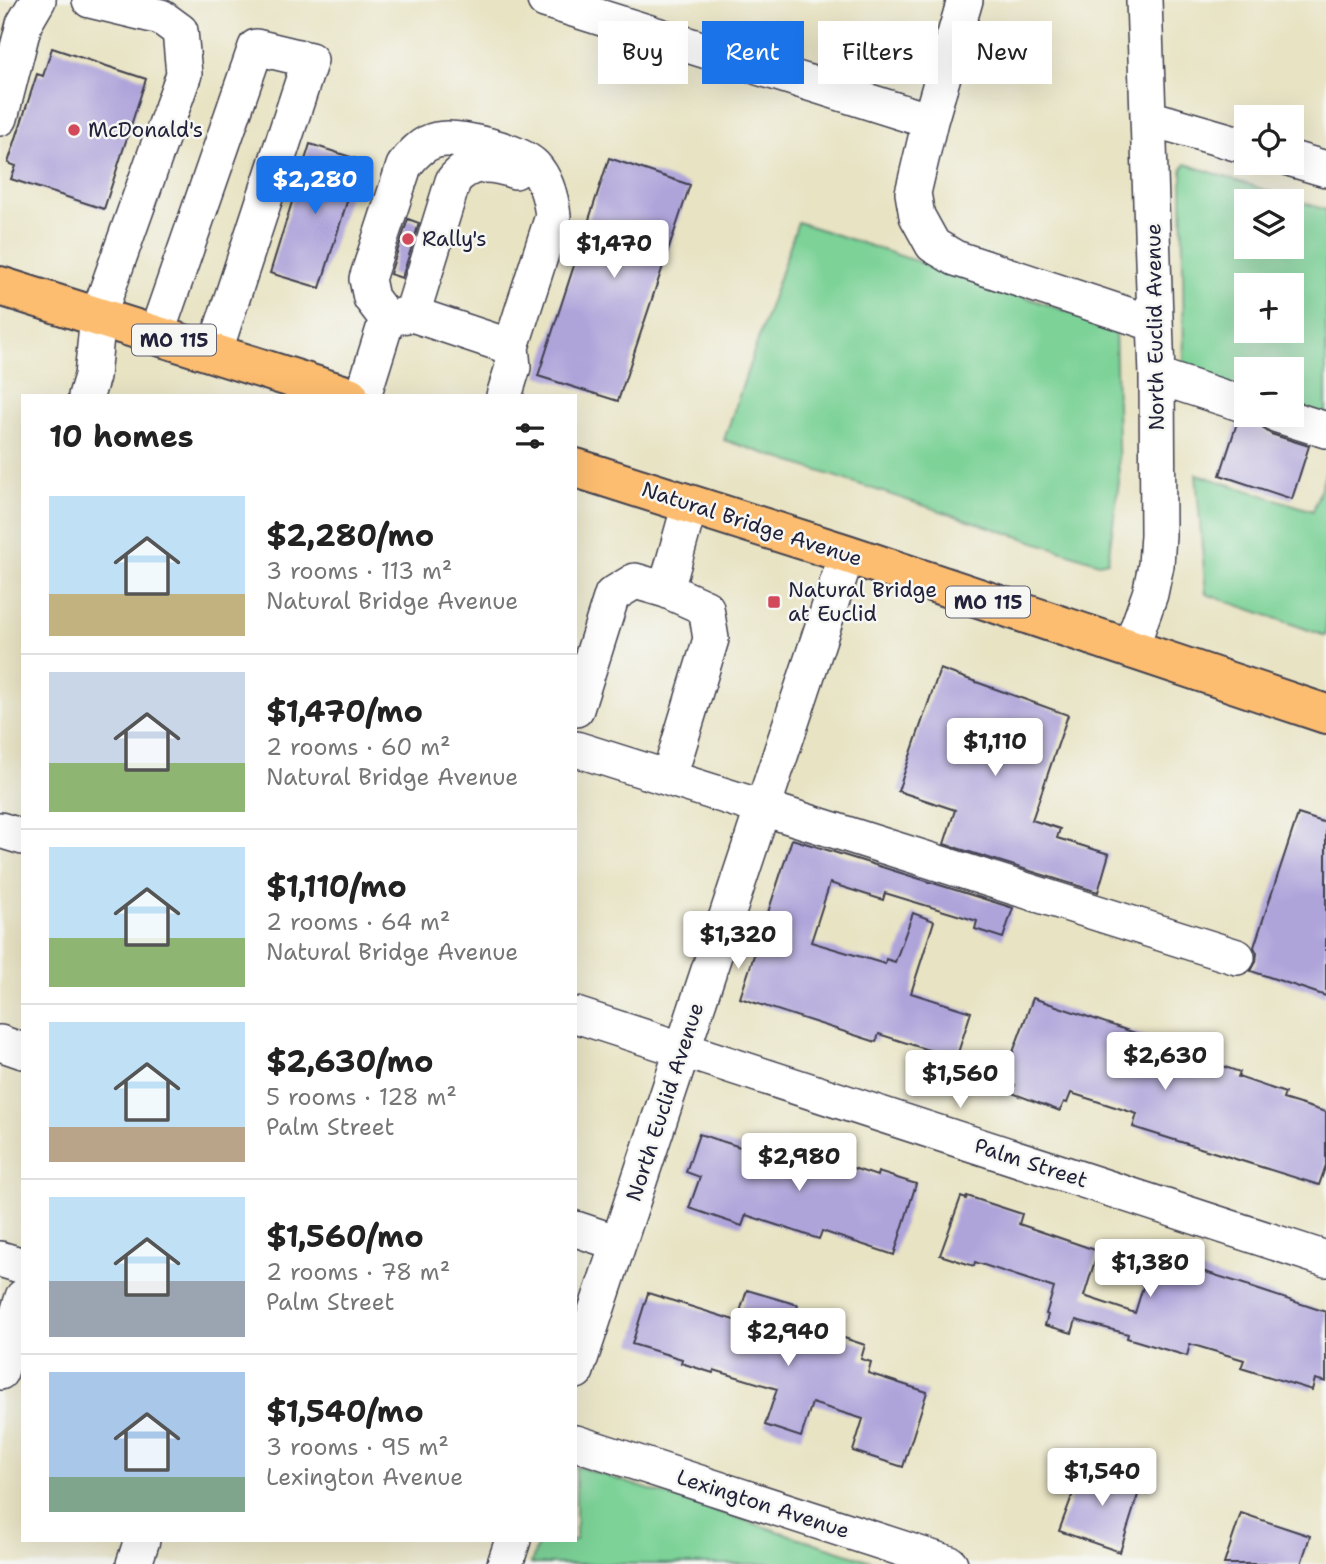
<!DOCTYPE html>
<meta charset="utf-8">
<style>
:root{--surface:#fff;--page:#f2f2f2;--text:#222;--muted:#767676;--line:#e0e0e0;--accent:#1a73e8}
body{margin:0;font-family:"Shantell Sans",sans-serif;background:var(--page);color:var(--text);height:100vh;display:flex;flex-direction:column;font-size:26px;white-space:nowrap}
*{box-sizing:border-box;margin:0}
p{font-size:23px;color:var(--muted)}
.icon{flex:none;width:38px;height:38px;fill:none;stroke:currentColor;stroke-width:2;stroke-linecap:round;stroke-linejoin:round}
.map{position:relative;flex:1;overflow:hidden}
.side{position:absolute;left:21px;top:394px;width:556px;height:1148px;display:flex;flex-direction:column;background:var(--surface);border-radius:0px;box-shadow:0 7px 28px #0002}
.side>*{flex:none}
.hud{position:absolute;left:598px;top:21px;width:621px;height:63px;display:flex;gap:14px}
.controls{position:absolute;left:1234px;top:105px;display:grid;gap:14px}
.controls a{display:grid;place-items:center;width:70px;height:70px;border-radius:0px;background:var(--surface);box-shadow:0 7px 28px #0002;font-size:35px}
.price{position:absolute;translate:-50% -60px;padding:0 16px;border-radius:7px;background:#fff;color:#222;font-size:23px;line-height:46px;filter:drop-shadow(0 2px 4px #0008)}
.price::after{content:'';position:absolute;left:50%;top:42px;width:21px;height:16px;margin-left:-10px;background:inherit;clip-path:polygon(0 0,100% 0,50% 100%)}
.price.current{background:var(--accent);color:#fff}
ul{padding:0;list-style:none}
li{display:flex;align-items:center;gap:21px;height:175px;padding:0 28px}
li+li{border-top:2px solid var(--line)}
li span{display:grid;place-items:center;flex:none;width:196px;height:140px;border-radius:0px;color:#555}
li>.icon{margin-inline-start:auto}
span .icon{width:84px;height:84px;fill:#fffc;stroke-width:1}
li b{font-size:30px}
h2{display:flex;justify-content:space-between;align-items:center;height:84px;padding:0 28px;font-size:30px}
.chip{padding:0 24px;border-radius:0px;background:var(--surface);box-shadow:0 7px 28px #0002;font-size:24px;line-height:63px}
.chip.current{background:var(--accent);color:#fff}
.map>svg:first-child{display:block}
.green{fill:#7cd297;stroke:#4f7a69;stroke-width:2;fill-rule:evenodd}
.building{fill:#afa4da}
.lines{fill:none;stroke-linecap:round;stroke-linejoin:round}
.minor-casing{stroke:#403f4f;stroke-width:38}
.major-casing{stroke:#403f4f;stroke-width:42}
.minor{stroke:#fff;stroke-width:35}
.major{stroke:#fcbd6f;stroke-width:38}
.poi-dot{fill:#d1495b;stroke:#f6f6f2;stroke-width:2.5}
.labels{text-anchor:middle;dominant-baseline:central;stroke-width:5;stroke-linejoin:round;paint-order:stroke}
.shield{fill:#f6f6f2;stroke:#626272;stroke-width:2}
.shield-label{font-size:19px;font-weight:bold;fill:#22223b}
.poi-label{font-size:21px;fill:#22223b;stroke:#f6f6f2;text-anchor:start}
.street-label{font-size:21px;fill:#22223b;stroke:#f6f6f2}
</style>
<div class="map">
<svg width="1326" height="1564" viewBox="0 0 1326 1564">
<rect width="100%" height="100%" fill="#f6f6f2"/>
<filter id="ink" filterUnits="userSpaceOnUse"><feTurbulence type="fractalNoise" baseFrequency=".0143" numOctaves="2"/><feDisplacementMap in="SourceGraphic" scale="14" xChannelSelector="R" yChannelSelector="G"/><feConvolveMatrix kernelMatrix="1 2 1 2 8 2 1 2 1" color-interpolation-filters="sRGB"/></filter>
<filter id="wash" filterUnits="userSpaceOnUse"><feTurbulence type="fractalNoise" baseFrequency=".00686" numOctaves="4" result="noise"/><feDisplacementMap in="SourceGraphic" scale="28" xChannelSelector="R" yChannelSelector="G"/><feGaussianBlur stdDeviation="1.57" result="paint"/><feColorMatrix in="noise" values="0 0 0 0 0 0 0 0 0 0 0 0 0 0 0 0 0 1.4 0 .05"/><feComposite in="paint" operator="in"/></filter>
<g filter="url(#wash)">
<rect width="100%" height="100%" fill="#e8e3c3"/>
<path class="green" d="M 1186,164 L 1326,210 L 1326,416 L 1292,406 L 1292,369 L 1246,369 L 1246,392 L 1184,373 L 1182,169 ZM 1246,201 L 1292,201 L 1292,247 L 1246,247 ZM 1246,285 L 1292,285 L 1292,331 L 1246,331 Z
M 798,222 L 1115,327 L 1119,482 L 1108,561 L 1099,563 L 724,440 Z
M 1326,472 L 1326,636 L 1206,594 L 1196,474 L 1313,511 Z
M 576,1467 L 585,1469 L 880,1564 L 531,1564 L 539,1540 L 576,1540 Z"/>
<g id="blocks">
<path class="building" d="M 52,48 L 146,79 L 104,209 L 11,179 L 16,166 L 8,163 L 37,74 L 43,76 Z
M 310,144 L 360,160 L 320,288 L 270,273 Z
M 609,158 L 690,185 L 618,401 L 538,376 Z
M 408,219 L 419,223 L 402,278 L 390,274 Z
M 1259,420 L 1264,429 L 1271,434 L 1309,446 L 1292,499 L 1220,475 L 1237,423 L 1249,425 Z
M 940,669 L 1068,715 L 1032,820 L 1060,829 L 1057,838 L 1109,854 L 1098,892 L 944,844 L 955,810 L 898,791 Z
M 1298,814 L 1326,823 L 1326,996 L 1251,971 L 1256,962 L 1257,953 L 1254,947 Z
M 792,839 L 1013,908 L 1003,938 L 975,929 L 977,921 L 885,893 L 883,900 L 830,883 L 811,942 L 885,964 L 886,959 L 895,962 L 913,913 L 934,921 L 911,993 L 971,1012 L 956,1059 L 879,1034 L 876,1042 L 740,998 Z
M 1033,998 L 1182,1049 L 1181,1052 L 1240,1072 L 1238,1077 L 1285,1093 L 1283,1099 L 1326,1112 L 1326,1165 L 1319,1185 L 1133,1127 L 1137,1114 L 1071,1093 L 1067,1103 L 1064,1102 L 1060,1111 L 1012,1093 L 1015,1085 L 1002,1082 Z
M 699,1134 L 769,1156 L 773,1145 L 795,1152 L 796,1149 L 877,1176 L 878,1172 L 916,1184 L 894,1255 L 822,1231 L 819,1239 L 746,1215 L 742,1226 L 689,1208 L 700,1177 L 686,1172 Z
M 967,1196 L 1022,1214 L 1019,1224 L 1098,1251 L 1084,1296 L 1135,1313 L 1150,1264 L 1168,1269 L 1170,1261 L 1250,1286 L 1250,1287 L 1326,1312 L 1326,1382 L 1315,1379 L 1312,1390 L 1241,1368 L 1244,1360 L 1190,1344 L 1187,1356 L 1127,1338 L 1128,1334 L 1076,1320 L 1072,1333 L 1045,1325 L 1048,1315 L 1046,1314 L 1054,1288 L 975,1262 L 974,1266 L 940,1255 L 961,1197 L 966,1199 Z
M 747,1290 L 798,1305 L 793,1321 L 865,1345 L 861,1359 L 871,1362 L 868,1373 L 927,1392 L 903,1467 L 853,1451 L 863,1419 L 812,1403 L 801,1437 L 765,1425 L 777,1389 L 714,1370 L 713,1373 L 681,1363 L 682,1359 L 632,1344 L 648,1293 L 737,1321 Z
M 1088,1463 L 1142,1482 L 1120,1552 L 1059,1531 L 1078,1480 L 1081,1481 Z
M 1241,1513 L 1310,1536 L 1301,1564 L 1224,1564 Z"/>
</g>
</g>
<g filter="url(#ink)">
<use href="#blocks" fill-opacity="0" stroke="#403f4f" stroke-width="2"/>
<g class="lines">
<g class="minor-casing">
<path id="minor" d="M 545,0 L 930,121 L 913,193 L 917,216 L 933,245 L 955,258 L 1155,324
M 0,118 L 24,24 L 38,0
M 1149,118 L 1246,146
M 930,121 L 965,0
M 1292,159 L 1326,169
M 412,314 L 453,181 C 469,160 492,163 515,171
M 390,318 L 412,314 L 511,347
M 387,319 L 371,298 L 367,279 L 404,166 C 412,155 422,143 437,140 C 457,135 520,151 534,166 C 546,179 551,198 553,216 L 511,347 L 513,367 L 504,396
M 156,335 L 256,47 L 310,60 L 214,353
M 1157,376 L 1246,405
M 86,396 L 92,376 L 98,316 L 184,74 L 180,31 L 161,17 L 90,0
M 363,396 L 387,319
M 1278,415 L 1326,430
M 666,590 L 706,608 L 711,639 L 669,777
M 1130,650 L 1150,594 L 1156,565 L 1158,535 L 1157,376 L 1144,0
M 576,709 L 612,595 L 635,581 L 666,590 L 690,504
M 576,749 L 1237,957
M 0,830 L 23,837
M 576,1015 L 1326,1259
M 0,1043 L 23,1051
M 576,1229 L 618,1243
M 0,1259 L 23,1266
M 576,1371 L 847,554
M 0,1372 L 23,1297
M 576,1443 L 950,1564
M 134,1564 L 142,1540
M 505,1564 L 513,1540"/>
</g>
<g class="major-casing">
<path id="major" d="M 0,286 L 349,396
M 576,468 L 847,554 L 1326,714"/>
</g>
<use href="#minor" class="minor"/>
<use href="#major" class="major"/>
</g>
</g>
<g class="poi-dot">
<circle cx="74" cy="130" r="7"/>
<circle cx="408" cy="239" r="7"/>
<rect x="767" y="595" width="14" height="14" rx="3.5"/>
</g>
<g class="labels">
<g class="shield">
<rect x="132" y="324.5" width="84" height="31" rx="5"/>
<rect x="946" y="586.5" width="84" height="31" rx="5"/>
</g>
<g class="shield-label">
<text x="174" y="340">MO 115</text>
<text x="988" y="602">MO 115</text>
</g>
<g class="poi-label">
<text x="88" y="130">McDonald's</text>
<text x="422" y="239">Rally's</text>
<text x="788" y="590">Natural Bridge<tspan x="788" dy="24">at Euclid</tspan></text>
</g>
<g class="street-label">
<text transform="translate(1155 327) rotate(-91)">North Euclid Avenue</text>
<text transform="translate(752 524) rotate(18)">Natural Bridge Avenue</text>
<text transform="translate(665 1102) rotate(-72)">North Euclid Avenue</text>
<text transform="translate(1031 1163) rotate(18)">Palm Street</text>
<text transform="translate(763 1504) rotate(18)">Lexington Avenue</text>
</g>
</g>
</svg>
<div class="controls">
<a><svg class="icon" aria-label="locate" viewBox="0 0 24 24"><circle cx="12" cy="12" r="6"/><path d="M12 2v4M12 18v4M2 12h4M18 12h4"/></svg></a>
<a><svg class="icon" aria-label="layers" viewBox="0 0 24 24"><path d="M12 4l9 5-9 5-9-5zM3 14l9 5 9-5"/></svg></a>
<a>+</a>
<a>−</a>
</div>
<b class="price current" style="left:315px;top:216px">$2,280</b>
<b class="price" style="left:614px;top:280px">$1,470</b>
<b class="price" style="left:995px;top:778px">$1,110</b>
<b class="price" style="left:738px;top:971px">$1,320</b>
<b class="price" style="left:1165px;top:1092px">$2,630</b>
<b class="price" style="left:960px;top:1110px">$1,560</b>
<b class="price" style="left:799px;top:1193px">$2,980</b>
<b class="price" style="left:1150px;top:1299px">$1,380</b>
<b class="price" style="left:788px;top:1368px">$2,940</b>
<b class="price" style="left:1102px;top:1508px">$1,540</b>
<div class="hud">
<a class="chip">Buy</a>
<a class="chip current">Rent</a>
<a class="chip">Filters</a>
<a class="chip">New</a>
</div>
<section class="side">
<h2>10 homes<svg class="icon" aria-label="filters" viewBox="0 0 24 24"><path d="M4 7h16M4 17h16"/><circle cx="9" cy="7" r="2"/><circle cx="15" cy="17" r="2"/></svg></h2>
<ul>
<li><span style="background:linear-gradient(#bfe0f5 70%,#c2b280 0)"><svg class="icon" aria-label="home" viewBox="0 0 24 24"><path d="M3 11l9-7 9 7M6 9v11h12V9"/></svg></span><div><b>$2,280/mo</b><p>3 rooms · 113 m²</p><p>Natural Bridge Avenue</p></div></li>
<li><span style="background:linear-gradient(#c9d6e8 65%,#8fb573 0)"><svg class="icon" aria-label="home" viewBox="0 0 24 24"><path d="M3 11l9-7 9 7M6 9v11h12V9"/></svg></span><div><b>$1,470/mo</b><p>2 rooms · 60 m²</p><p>Natural Bridge Avenue</p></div></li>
<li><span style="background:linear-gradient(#bfe0f5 65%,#8fb573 0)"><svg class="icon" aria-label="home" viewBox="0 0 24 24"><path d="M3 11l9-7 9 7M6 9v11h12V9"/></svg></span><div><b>$1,110/mo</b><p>2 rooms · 64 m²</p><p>Natural Bridge Avenue</p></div></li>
<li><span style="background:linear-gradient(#bfe0f5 75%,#b9a48a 0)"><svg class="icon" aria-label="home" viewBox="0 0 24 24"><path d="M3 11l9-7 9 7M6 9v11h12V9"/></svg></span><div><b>$2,630/mo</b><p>5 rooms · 128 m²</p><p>Palm Street</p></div></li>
<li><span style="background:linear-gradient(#bfe0f5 60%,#9aa5b1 0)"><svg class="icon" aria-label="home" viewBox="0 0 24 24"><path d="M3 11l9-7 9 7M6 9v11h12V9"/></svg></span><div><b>$1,560/mo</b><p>2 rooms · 78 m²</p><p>Palm Street</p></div></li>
<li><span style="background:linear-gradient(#a9c7e8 75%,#7fa58c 0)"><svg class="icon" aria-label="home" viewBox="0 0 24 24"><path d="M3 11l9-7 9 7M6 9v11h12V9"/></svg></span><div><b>$1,540/mo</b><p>3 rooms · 95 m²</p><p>Lexington Avenue</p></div></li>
</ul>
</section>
</div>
